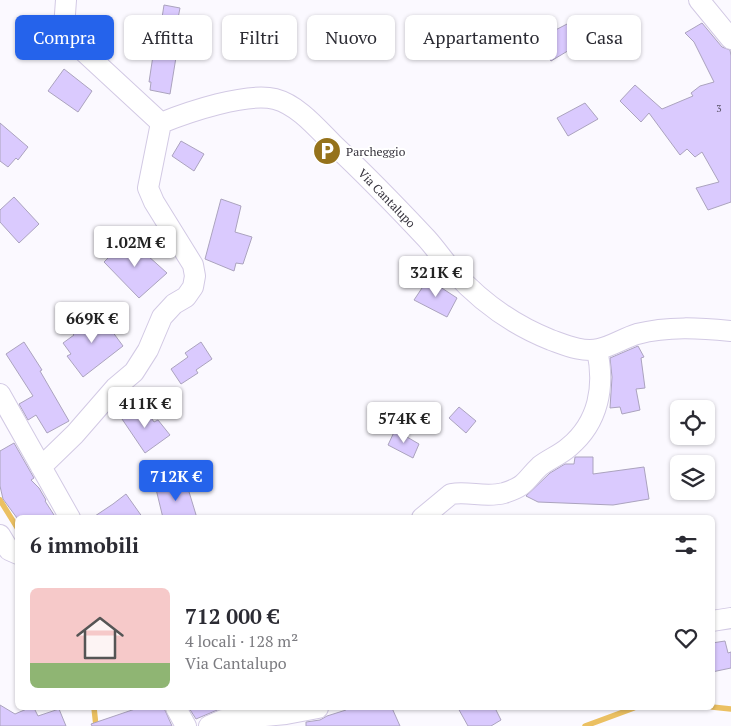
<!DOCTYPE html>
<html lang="it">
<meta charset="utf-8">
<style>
:root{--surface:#fff;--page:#f7f7f7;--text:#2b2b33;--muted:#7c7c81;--accent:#2563eb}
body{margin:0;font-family:"PT Serif",serif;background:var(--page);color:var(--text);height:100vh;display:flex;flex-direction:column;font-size:19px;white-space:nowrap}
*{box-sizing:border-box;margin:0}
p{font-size:16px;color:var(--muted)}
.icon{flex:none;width:28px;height:28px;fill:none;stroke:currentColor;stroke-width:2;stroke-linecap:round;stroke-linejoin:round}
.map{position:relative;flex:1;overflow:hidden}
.sheet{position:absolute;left:15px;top:515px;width:700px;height:195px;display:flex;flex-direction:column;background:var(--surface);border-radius:8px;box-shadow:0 1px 4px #0004}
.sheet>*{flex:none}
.banner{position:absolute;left:15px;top:15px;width:701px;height:45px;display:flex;gap:10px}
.tools{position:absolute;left:670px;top:400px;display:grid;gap:10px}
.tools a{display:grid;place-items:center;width:45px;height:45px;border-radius:8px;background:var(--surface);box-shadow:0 1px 4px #0004;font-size:25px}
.price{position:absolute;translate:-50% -42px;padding:0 11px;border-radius:5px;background:#fff;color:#222;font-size:16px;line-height:32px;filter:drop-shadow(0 1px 2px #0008)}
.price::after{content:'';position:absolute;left:50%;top:30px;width:15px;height:11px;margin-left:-8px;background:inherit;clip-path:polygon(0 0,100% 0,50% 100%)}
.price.active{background:var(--accent);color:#fff}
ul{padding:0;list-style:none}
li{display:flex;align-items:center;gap:15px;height:125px;padding:0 15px}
li span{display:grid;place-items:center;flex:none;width:140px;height:100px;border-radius:8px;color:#555}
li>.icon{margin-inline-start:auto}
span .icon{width:60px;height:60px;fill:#fffc;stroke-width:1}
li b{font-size:21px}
h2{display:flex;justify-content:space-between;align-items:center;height:60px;padding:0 15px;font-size:21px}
.tag{padding:0 18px;border-radius:8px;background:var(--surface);box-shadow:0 1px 4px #0004;font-size:18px;line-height:45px}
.tag.active{background:var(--accent);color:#fff}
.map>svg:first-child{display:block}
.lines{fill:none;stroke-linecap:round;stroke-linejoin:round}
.stream{stroke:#ebc062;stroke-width:5.5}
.building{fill:#dacafe;stroke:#aba3be}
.minor-casing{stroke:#d2c9e4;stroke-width:22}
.minor{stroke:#fff;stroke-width:20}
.labels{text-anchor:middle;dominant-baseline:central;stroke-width:4;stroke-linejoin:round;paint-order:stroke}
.number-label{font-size:10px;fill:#5e576c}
.poi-label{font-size:12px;fill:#34313b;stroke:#fff;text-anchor:start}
.street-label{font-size:12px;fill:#34313b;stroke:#fff}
</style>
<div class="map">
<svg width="731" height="726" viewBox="0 0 731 726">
<rect width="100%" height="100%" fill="#fbf9ff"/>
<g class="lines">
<path class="stream" d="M 0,500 L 18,529
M 712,707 L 731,709
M 94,708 L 96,726
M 585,726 L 634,708"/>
</g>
<path class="building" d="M 164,5 L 180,8 L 174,39 L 179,39 L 170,94 L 150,90 L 151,82 L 149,82 L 156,36 L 159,37 Z
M 569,23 L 581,43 L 551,61 L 538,39 Z
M 702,23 L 722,47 L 730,50 L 731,56 L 731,202 L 708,210 L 696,188 L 719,182 L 702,152 L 695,157 L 687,149 L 680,155 L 649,113 L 641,122 L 620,101 L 635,85 L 662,109 L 693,96 L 691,93 L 700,86 L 714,82 L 694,42 L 685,33 Z
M 64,69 L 92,91 L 78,112 L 48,91 Z
M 585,103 L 598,119 L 568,136 L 557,118 Z
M 0,123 L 28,147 L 18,160 L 16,158 L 8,167 L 0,161 Z
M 181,141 L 204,154 L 194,171 L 172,156 Z
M 14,197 L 39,224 L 19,243 L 0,222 L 0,210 Z
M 221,199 L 241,206 L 235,232 L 252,237 L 243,264 L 236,263 L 234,271 L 205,259 Z
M 128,238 L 167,273 L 139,298 L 104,262 Z
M 428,279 L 457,298 L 447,317 L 414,300 Z
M 98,312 L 123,346 L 83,377 L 67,356 L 71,354 L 63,343 L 74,335 L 70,331 Z
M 24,342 L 42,370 L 40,371 L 69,421 L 47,433 L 36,415 L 28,420 L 19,404 L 33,396 L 6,354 Z
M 201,342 L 212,359 L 196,370 L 198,373 L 181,384 L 171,369 L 188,357 L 185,353 Z
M 638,346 L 644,357 L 641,358 L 645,388 L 636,389 L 640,410 L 622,414 L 620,407 L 610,408 L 612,377 L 610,358 Z
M 142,404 L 154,422 L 158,420 L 170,435 L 145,453 L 122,419 Z
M 459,407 L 476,421 L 466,433 L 449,418 Z
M 395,430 L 419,444 L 413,458 L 388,445 Z
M 14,443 L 34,478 L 31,480 L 39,488 L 46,500 L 45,501 L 56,518 L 17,518 L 3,499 L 0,486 L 0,451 Z
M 575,457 L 593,457 L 593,474 L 644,467 L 649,499 L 613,505 L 538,502 L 526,496 L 550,473 L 565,464 L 574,464 Z
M 186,482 L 197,518 L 163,518 L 156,489 Z
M 126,494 L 143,518 L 92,518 L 113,504 Z
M 725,641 L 728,653 L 731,652 L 731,668 L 712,672 L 712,643 Z
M 0,705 L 15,714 L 29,708 L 34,708 L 38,716 L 59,709 L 66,726 L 0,726 Z
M 138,708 L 164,708 L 172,726 L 92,726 L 91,724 Z
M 189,708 L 222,708 L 196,719 Z
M 346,708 L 392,708 L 400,726 L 306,726 L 306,722 L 320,720 L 327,716 L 346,710 Z
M 458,708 L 495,708 L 501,720 L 491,726 L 468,726 Z"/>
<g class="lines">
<g class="minor-casing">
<path id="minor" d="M 699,0 L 731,39
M 161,123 C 188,112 247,92 275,99 C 298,105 317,128 334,145 C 366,175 397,207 427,239 C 436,249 444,261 453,271 C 480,301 513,325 551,340 C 565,345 583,353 599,349 C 612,346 624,338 637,334 C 668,326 700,328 731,331
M 0,394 L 70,518
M 41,467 L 75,434 L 115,388 L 134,372 L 148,350 L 162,317 L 174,304 L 186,297 L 193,287 L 195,276 L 193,265 L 154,202 L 148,188 L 161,123 L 82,50 L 64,28 L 66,0
M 422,518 L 451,494 C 469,491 486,498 504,493 C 527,486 525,480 540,466 C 549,459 560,455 569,447 C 599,422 605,386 597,350
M 0,535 L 9,550 L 18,554
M 712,621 L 731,618
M 176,708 L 186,726
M 209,726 L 223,720 L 286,714 L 318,708"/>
</g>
<use href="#minor" class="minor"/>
</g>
<defs>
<g id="parking-disc" transform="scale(1.4375)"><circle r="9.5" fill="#95721b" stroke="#fff"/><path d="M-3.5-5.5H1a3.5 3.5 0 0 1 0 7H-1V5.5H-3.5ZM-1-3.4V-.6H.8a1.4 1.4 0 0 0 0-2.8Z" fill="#fff"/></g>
</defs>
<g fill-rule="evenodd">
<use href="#parking-disc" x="327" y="151"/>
</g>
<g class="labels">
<g class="number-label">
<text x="719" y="108">3</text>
</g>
<g class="poi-label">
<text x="346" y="151">Parcheggio</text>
</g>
<g class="street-label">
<text transform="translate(387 198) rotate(46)">Via Cantalupo</text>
</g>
</g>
</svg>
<div class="tools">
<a><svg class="icon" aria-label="locate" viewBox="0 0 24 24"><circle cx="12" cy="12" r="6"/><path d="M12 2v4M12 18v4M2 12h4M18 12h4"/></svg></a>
<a><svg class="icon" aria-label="layers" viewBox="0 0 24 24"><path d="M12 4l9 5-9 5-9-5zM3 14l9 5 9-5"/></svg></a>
</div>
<b class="price" style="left:135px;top:268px">1.02M €</b>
<b class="price" style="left:436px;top:298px">321K €</b>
<b class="price" style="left:92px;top:344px">669K €</b>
<b class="price" style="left:145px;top:429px">411K €</b>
<b class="price" style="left:404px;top:444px">574K €</b>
<b class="price active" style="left:176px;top:502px">712K €</b>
<div class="banner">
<a class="tag active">Compra</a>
<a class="tag">Affitta</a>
<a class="tag">Filtri</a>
<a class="tag">Nuovo</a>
<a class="tag">Appartamento</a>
<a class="tag">Casa</a>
</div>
<section class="sheet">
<h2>6 immobili<svg class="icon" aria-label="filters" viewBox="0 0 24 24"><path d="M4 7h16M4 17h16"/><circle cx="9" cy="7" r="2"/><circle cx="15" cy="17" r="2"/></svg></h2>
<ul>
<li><span style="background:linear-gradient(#f6c9c9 75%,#8fb573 0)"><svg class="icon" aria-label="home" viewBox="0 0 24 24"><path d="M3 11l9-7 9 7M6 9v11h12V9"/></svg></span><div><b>712 000 €</b><p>4 locali · 128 m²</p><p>Via Cantalupo</p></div><svg class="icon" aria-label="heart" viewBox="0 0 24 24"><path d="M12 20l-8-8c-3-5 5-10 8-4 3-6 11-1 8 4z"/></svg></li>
</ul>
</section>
</div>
